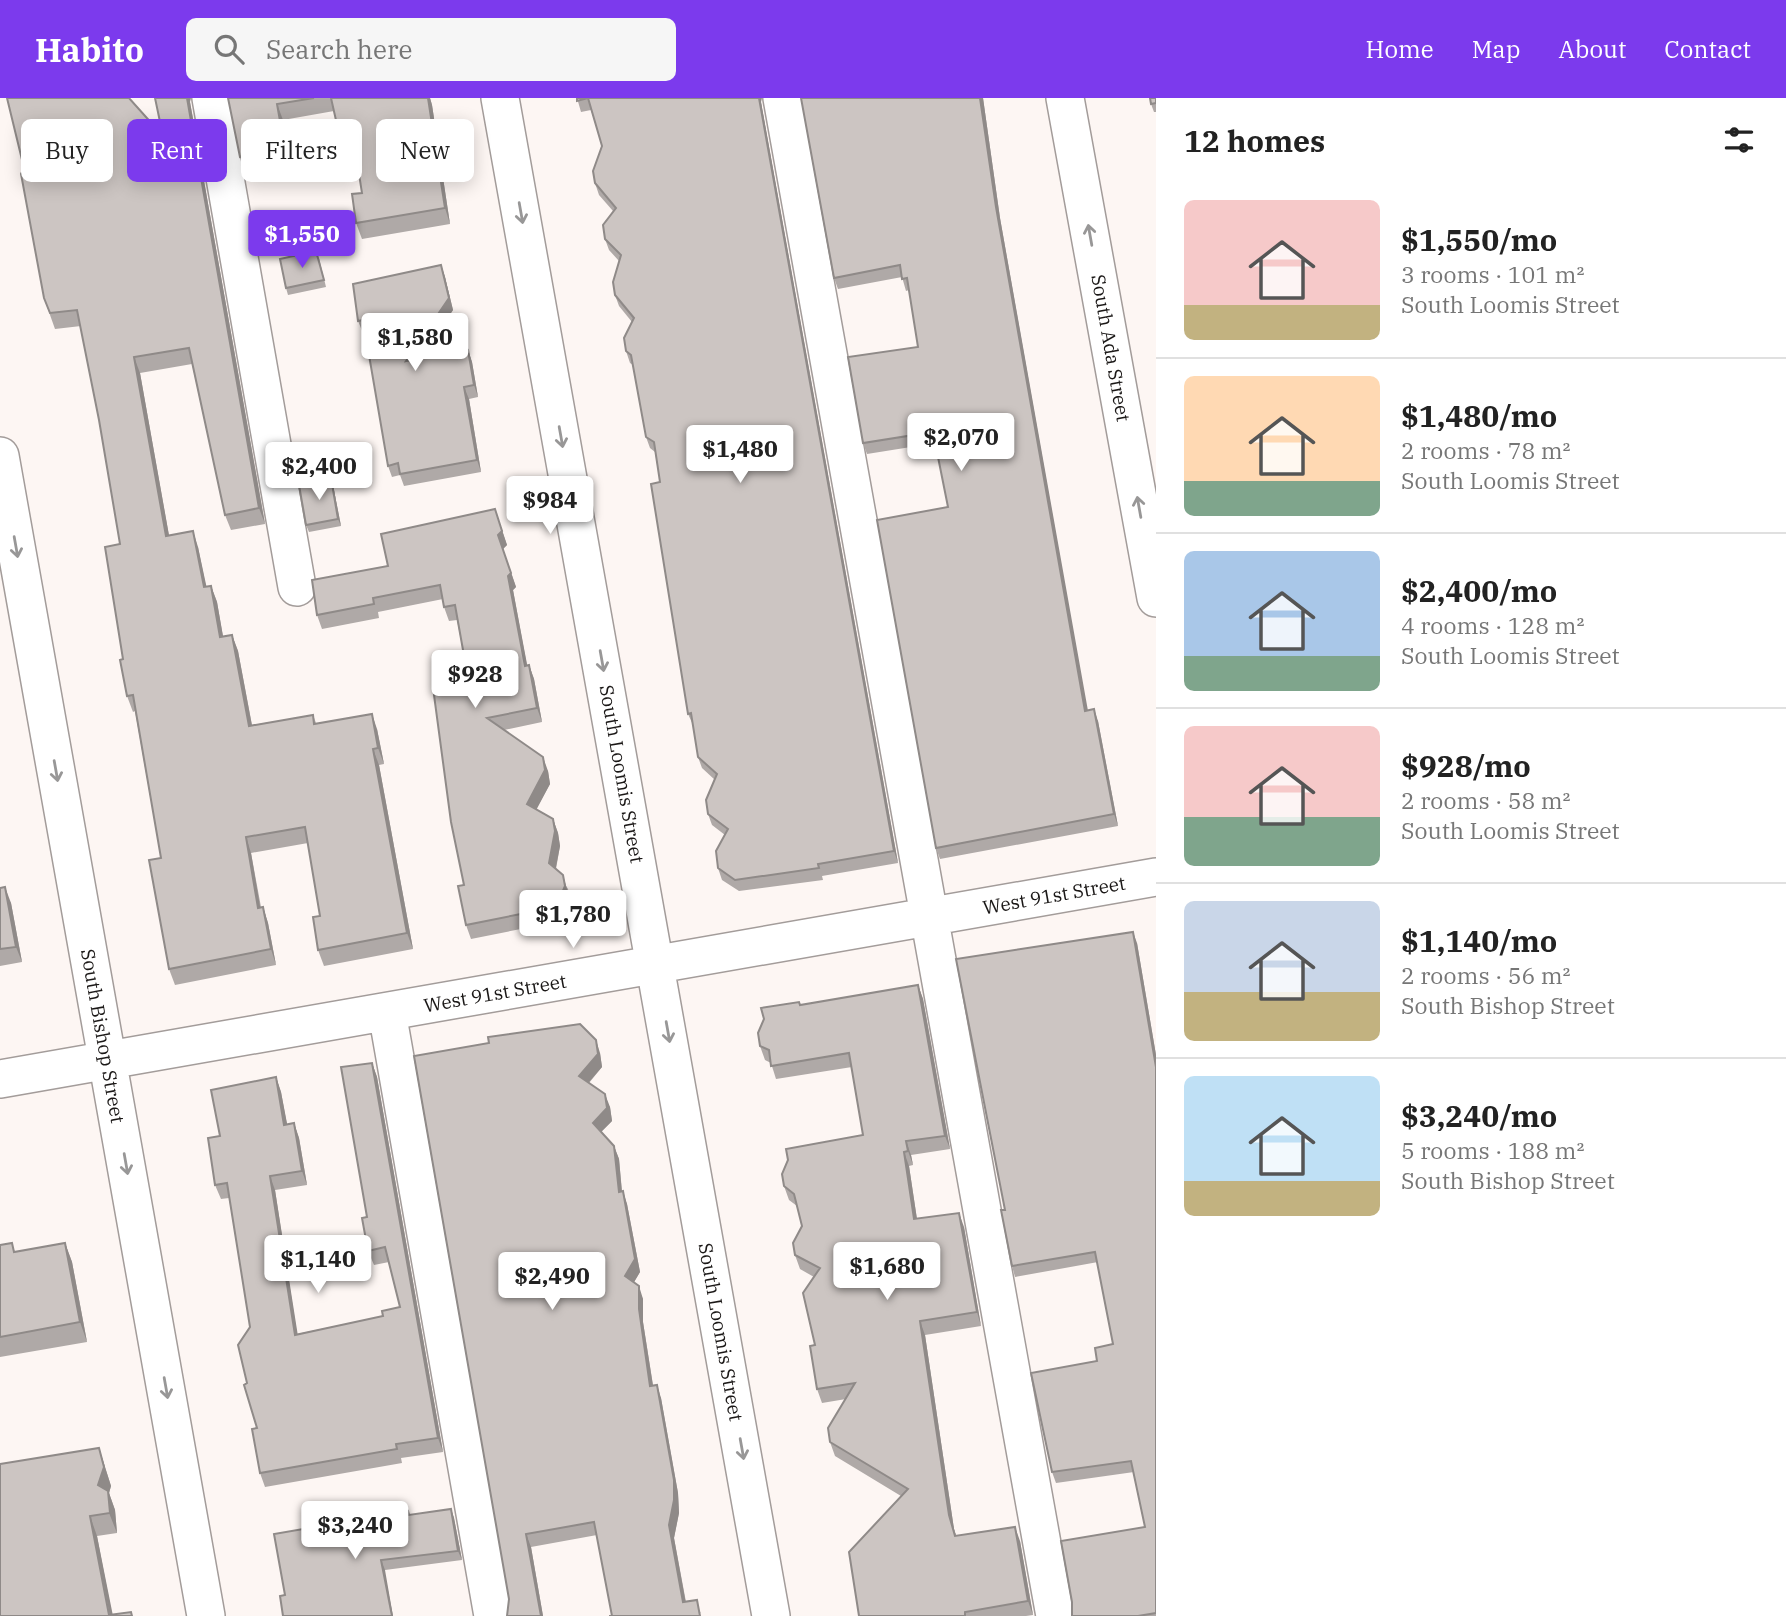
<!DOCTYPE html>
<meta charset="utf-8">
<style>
:root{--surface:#fff;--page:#f6f6f6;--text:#222;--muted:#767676;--line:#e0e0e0;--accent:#7c3aed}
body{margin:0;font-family:"IBM Plex Serif",serif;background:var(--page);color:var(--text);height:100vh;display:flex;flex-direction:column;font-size:26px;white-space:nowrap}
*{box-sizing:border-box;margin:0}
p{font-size:23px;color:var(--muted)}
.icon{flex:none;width:38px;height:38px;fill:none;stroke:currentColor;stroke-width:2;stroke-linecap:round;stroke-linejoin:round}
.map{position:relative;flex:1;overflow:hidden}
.side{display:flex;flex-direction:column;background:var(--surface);width:630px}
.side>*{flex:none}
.banner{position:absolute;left:21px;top:21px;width:665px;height:63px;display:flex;gap:14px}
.price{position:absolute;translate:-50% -60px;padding:0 16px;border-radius:7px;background:#fff;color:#222;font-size:23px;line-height:46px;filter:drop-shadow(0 2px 4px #0008)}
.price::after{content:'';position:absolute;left:50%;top:42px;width:21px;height:16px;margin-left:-10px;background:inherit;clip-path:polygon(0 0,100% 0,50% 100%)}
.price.current{background:var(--accent);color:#fff}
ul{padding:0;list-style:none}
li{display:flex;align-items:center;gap:21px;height:175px;padding:0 28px}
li+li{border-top:2px solid var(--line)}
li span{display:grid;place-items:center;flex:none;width:196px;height:140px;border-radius:10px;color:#555}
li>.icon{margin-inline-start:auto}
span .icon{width:84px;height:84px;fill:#fffc;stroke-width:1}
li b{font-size:30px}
h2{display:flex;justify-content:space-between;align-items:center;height:84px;padding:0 28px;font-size:30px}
.chip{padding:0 24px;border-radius:10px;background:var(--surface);box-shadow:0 4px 18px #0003;font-size:24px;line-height:63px}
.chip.current{background:var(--accent);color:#fff}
header{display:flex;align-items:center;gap:42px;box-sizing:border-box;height:98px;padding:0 35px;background:var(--accent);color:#fff}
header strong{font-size:33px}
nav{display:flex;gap:38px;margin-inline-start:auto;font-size:24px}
.search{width:490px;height:63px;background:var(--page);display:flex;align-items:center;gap:18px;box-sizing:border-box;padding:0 24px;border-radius:10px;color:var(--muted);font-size:26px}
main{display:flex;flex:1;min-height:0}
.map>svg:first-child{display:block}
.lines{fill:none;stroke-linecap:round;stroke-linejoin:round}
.minor-casing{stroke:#a39c9a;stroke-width:40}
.minor{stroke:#fff;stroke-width:37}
.wall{fill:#afa9a7}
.shaded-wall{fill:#8f8a88}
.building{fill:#ccc5c2;stroke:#8f8a88;stroke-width:2}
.oneway{stroke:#989797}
.labels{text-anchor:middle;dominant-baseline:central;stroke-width:5;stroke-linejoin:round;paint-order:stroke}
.street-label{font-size:19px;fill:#1b1817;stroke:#fff}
</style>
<header>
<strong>Habito</strong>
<div class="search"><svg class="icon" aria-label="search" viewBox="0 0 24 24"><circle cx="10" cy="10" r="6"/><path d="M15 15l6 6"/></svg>Search here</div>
<nav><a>Home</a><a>Map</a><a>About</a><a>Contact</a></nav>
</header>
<main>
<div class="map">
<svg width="1156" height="1518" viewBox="0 0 1156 1518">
<rect width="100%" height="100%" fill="#fdf6f3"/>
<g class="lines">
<g class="minor-casing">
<path id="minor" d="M 211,0 L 297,489
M 500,0 L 771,1518
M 782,0 L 1055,1518
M 1065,0 L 1156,500
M 0,358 L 206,1518
M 387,914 L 493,1518
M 0,981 L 1156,779"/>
</g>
<use href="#minor" class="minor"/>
</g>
<path class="wall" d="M 228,0 L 430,0 L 432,7 L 450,126 L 362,141 L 356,125 L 362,95 L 355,54 L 345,56 L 340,40 L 334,13 L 283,22 L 291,67 L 246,75 L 240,59 Z
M 577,0 L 761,4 L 898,765 L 822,778 L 823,782 L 739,793 L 722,782 L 718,770 L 725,737 L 712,727 L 708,716 L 715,682 L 702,670 L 698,659 L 693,627 L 688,616 L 660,384 L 655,354 L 650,350 L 646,339 L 633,267 L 630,265 L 626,253 L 632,224 L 619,208 L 615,197 L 619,163 L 609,152 L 605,141 L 613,113 L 599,97 L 595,85 L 602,48 L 591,12 L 581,14 Z
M 801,0 L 983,0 L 1000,120 L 1087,613 L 1098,623 L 1118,728 L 940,761 L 936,750 L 948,409 L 936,345 L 867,356 L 863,345 L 918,249 L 909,192 L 906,193 L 902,179 L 838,191 L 834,180 Z
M 1156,0 L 1156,14 L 1154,14 L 1151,6 Z
M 190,4 L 265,426 L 231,432 L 225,417 L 192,266 L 140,275 L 169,438 L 198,449 L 206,489 L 211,488 L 217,504 L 223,539 L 232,537 L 238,553 L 252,627 L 313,617 L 316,625 L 377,631 L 384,666 L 379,667 L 413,851 L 324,868 L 318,852 L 320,818 L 308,745 L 251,755 L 261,809 L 263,809 L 268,825 L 276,867 L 175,887 L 169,871 L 161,760 L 135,613 L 133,614 L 127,598 L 123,561 L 120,446 L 99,322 L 81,228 L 55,231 L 44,200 L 24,70 L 163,38 Z
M 319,160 L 326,189 L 288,197 L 286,190 Z
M 441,167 L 445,179 L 453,212 L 420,261 L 468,252 L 472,264 L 478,299 L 469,301 L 481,374 L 404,388 L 400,377 L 392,379 L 388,368 L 365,234 L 363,235 L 358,223 Z
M 331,380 L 333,387 L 341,428 L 309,434 L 306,427 Z
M 495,411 L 507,447 L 503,451 L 516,489 L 513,492 L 527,568 L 529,567 L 534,581 L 542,624 L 504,632 L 548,673 L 550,686 L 536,711 L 553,721 L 558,735 L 560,748 L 556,771 L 568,791 L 570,802 L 561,823 L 471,841 L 466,827 L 464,787 L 451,593 L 468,580 L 457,522 L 449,523 L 444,509 L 443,501 L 378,514 L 379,520 L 322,531 L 317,517 L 388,468 Z
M 0,789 L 11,805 L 22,864 L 0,868 Z
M 1137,845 L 1156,957 L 1156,1518 L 1072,1518 L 1145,1429 L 1134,1374 L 1056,1385 L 1052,1374 L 1097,1263 L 1113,1246 L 1098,1164 L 1015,1179 L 1012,1168 L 1005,1112 Z
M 918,887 L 923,901 L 950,1051 L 911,1057 L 913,1067 L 909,1068 L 917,1121 L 964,1129 L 981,1228 L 925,1237 L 954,1431 L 956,1437 L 1020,1443 L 1033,1517 L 1026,1518 L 859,1518 L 901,1398 L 835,1358 L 830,1344 L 846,1301 L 822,1305 L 817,1291 L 815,1247 L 814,1179 L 800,1171 L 795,1157 L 802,1128 L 797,1108 L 789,1102 L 784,1088 L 863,1037 L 852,969 L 776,981 L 771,965 L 765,962 L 760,948 L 764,921 L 800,907 Z
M 489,945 L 600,955 L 602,969 L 589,985 L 610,1009 L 612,1023 L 601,1034 L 614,1048 L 619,1061 L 622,1093 L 627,1106 L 640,1174 L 634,1184 L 643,1201 L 643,1224 L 653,1287 L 661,1300 L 678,1395 L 679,1415 L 674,1440 L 686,1504 L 701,1515 L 612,1518 L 597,1437 L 531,1449 L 543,1518 L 507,1518 L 509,1501 Z
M 372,965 L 377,979 L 443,1354 L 401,1360 L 402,1365 L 265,1389 L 260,1375 L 257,1330 L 247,1285 L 250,1229 L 229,1100 L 221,1101 L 215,1087 L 220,1038 L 276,979 L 281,994 L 287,1027 L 294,1025 L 299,1040 L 307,1087 L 275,1092 L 297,1236 L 383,1218 L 400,1209 L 389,1164 L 374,1167 L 368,1153 L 367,1119 Z
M 65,1145 L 72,1164 L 87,1244 L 0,1259 L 0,1147 L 16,1154 Z
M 99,1350 L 111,1388 L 109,1395 L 115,1412 L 117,1435 L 97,1438 L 112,1517 L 0,1518 Z
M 451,1411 L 454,1420 L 462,1462 L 385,1472 L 285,1497 L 410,1417 Z"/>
<path class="shaded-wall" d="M 187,0 L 191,0 L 190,4 L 265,426 L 259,410 Z
M 428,0 L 430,0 L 432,7 L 450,126 L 445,110 Z
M 759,0 L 762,0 L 761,4 L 898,765 L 894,753 Z
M 980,0 L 983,0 L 1000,120 L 1090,624 L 1085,613 L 996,109 Z
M 277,6 L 283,22 L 291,67 L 285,51 Z
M 441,167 L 445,179 L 453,212 L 410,275 L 406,263 Z
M 468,252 L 472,264 L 478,299 L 474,287 Z
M 134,259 L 140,275 L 172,454 L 166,438 Z
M 464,289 L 469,301 L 481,374 L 477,362 Z
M 331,380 L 333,387 L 341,428 L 338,421 Z
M 495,411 L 507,447 L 503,451 L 516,489 L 513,492 L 530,582 L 525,568 L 498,437 Z
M 193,433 L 198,449 L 210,505 L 204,489 Z
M 211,488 L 217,504 L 226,555 L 220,539 Z
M 232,537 L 238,553 L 255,644 L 249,628 Z
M 529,567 L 534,581 L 542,624 L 537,610 Z
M 1094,611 L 1098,623 L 1118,728 L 1114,716 Z
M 372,616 L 377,631 L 384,666 L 378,650 Z
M 373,651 L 379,667 L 413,851 L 407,835 Z
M 543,659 L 548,673 L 550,686 L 532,720 L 527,706 Z
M 553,721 L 558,735 L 560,748 L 554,779 L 549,765 Z
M 246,739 L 251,755 L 263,826 L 258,810 Z
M 563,777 L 570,802 L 561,823 L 556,809 Z
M 5,789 L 11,805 L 22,864 L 16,849 Z
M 263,809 L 268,825 L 276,867 L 271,851 Z
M 1133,834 L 1137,845 L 1156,957 L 1156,969 Z
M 918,887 L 923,901 L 950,1051 L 945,1038 Z
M 596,942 L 600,955 L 602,969 L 583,991 L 579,978 Z
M 372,965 L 377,979 L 443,1354 L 438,1340 Z
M 276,979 L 281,994 L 290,1041 L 284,1027 Z
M 605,996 L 610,1009 L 612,1023 L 597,1038 L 593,1025 Z
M 294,1025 L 299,1040 L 307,1087 L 302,1073 Z
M 906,1043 L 911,1057 L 913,1067 L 908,1053 Z
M 614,1048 L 619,1061 L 623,1107 L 619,1094 Z
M 904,1054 L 909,1068 L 919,1135 L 914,1121 Z
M 270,1078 L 275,1092 L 300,1251 L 295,1237 Z
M 623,1093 L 627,1106 L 640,1174 L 630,1191 L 625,1178 Z
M 959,1115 L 964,1129 L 981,1228 L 977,1214 Z
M 65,1145 L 72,1164 L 87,1244 L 80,1224 Z
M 639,1188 L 643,1201 L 643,1224 L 655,1301 L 650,1288 L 639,1211 Z
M 920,1223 L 925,1237 L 954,1431 L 960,1451 L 949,1417 Z
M 657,1287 L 661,1300 L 678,1395 L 679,1415 L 674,1440 L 688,1517 L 683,1504 L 669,1427 Z
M 99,1350 L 111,1388 L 109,1395 L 115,1412 L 117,1435 L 98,1387 Z
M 451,1411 L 454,1420 L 462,1462 L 458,1453 Z
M 90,1418 L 97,1438 L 113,1518 L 110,1518 Z
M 1015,1429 L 1020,1443 L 1033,1517 L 1028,1503 Z
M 526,1436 L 531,1449 L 543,1518 L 541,1518 Z
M 381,1462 L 385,1472 L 393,1518 L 392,1518 Z"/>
<path class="building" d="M 7,0 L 129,0 L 163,38 L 155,0 L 187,0 L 259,410 L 225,417 L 189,250 L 134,259 L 166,438 L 193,433 L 204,489 L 211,488 L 220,539 L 232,537 L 249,628 L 313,617 L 314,626 L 372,616 L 378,650 L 373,651 L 407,835 L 318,852 L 313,819 L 320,818 L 305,729 L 246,739 L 258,810 L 263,809 L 271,851 L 169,871 L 149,762 L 161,760 L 133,597 L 127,598 L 120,562 L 123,561 L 105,449 L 120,446 L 99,322 L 77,212 L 50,215 L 44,200 L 21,76 L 24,70 Z
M 228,0 L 314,0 L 277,6 L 285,51 L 240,59 Z
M 331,0 L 428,0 L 445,110 L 356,125 L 352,96 L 362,95 L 353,38 L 340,40 Z
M 577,0 L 759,0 L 894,753 L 818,766 L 819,770 L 735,782 L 718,770 L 716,753 L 728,731 L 708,716 L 706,702 L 717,676 L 698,659 L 691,615 L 688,616 L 651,386 L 660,384 L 654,344 L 646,339 L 631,257 L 626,253 L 624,240 L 634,220 L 615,197 L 613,184 L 621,157 L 605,141 L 603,127 L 616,110 L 595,85 L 593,73 L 602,48 L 588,0 L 577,3 Z
M 801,0 L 980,0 L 996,109 L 1085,613 L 1094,611 L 1114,716 L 936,750 L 877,422 L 948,409 L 933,334 L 863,345 L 848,259 L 918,249 L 907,180 L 902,181 L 900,167 L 834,180 Z
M 1150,0 L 1156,0 L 1156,5 L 1151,6 Z
M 316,153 L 324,182 L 286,190 L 280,161 Z
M 441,167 L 449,200 L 406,263 L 468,252 L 474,287 L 464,289 L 477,362 L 400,376 L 398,365 L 388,368 L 363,222 L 358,223 L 353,186 Z
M 331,380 L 338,421 L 306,427 L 299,387 Z
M 495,411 L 502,433 L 498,437 L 511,475 L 508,478 L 525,568 L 529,567 L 537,610 L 487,620 L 543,659 L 545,672 L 527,706 L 553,721 L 555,733 L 549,765 L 563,777 L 565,788 L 556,809 L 466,827 L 458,788 L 464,787 L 451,724 L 434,597 L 451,593 L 449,587 L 464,584 L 463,581 L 468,580 L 455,507 L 444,509 L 440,487 L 373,500 L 374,506 L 317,517 L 312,482 L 388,468 L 381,436 Z
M 5,789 L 16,849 L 0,851 L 0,790 Z
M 1133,834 L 1156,969 L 1156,1515 L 1138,1518 L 1072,1518 L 1072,1504 L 1061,1443 L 1145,1429 L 1131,1363 L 1052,1374 L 1031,1275 L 1097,1263 L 1095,1250 L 1113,1246 L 1095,1154 L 1012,1168 L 1001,1112 L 1005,1112 L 956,861 Z
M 918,887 L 945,1038 L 906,1043 L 908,1053 L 904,1054 L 914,1121 L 959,1115 L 977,1214 L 920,1223 L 949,1417 L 955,1438 L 1015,1429 L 1028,1503 L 965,1514 L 965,1518 L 859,1518 L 849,1454 L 908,1391 L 830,1344 L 828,1330 L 855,1285 L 817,1291 L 810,1248 L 815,1247 L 803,1195 L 820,1170 L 795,1157 L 793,1145 L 802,1128 L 794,1096 L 784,1088 L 782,1076 L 788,1062 L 786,1051 L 863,1037 L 849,955 L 771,968 L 769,952 L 760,948 L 758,935 L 764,921 L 761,910 L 799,904 L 800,907 Z
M 580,926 L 596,942 L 598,956 L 579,978 L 605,996 L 607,1010 L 593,1025 L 614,1048 L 619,1094 L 623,1093 L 635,1161 L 625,1178 L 639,1188 L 639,1211 L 650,1288 L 657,1287 L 674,1382 L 674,1402 L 669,1427 L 683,1504 L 697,1502 L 700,1518 L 609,1518 L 612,1518 L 594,1424 L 526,1436 L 541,1518 L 507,1518 L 509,1501 L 414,958 L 489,945 L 488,939 Z
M 372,965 L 438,1340 L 396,1346 L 397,1351 L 260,1375 L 252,1331 L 257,1330 L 244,1287 L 247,1285 L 238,1247 L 250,1229 L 227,1085 L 215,1087 L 208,1040 L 220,1038 L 211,992 L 276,979 L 284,1027 L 294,1025 L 302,1073 L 270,1078 L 295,1237 L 383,1218 L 382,1213 L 400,1209 L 385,1149 L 368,1153 L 362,1120 L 367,1119 L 341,969 Z
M 12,1145 L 14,1154 L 65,1145 L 80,1224 L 0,1239 L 0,1147 Z
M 99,1350 L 104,1369 L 98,1387 L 108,1393 L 110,1415 L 90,1418 L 109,1517 L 131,1514 L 132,1518 L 0,1518 L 0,1366 Z
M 451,1411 L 458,1453 L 381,1462 L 392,1518 L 283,1518 L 280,1498 L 285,1497 L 274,1436 L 408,1413 L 409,1417 Z"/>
<defs><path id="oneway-shaft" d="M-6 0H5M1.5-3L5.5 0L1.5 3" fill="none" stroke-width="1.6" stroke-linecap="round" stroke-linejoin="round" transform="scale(1.75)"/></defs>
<g class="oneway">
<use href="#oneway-shaft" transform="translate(521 115) rotate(80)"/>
<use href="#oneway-shaft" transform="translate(1090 137) rotate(-100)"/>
<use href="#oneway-shaft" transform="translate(561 339) rotate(80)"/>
<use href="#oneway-shaft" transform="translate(1139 409) rotate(-100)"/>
<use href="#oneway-shaft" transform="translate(16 449) rotate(80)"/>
<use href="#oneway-shaft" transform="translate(602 563) rotate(80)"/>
<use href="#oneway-shaft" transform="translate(56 673) rotate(80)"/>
<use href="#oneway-shaft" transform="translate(668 934) rotate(80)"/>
<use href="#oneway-shaft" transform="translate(126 1066) rotate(80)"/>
<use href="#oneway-shaft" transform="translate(166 1290) rotate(80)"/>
<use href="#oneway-shaft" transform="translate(742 1351) rotate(80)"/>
</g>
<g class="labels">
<g class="street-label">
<text transform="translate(1111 250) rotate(80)">South Ada Street</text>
<text transform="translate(622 676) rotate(80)">South Loomis Street</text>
<text transform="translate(1054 797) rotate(-10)">West 91st Street</text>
<text transform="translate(495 895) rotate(-10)">West 91st Street</text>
<text transform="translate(103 938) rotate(80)">South Bishop Street</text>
<text transform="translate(721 1234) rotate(80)">South Loomis Street</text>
</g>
</g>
</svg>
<b class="price current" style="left:302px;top:172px">$1,550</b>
<b class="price" style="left:415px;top:275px">$1,580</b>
<b class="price" style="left:961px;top:375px">$2,070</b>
<b class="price" style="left:740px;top:387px">$1,480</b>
<b class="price" style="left:319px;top:404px">$2,400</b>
<b class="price" style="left:550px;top:438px">$984</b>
<b class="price" style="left:475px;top:612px">$928</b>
<b class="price" style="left:573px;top:852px">$1,780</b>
<b class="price" style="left:318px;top:1197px">$1,140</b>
<b class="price" style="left:887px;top:1204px">$1,680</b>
<b class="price" style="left:552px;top:1214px">$2,490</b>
<b class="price" style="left:355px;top:1463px">$3,240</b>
<div class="banner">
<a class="chip">Buy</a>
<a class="chip current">Rent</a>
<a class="chip">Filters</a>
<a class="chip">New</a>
</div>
</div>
<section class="side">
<h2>12 homes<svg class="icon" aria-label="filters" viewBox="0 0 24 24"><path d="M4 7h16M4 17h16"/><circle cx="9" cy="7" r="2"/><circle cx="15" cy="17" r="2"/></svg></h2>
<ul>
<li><span style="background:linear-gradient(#f6c9c9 75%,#c2b280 0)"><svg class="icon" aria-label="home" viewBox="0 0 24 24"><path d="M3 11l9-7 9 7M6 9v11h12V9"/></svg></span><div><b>$1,550/mo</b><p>3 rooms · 101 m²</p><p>South Loomis Street</p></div></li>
<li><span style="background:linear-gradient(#ffd9b3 75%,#7fa58c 0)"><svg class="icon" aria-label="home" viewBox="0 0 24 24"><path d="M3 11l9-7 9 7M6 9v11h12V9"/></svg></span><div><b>$1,480/mo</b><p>2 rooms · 78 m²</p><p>South Loomis Street</p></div></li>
<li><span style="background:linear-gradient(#a9c7e8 75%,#7fa58c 0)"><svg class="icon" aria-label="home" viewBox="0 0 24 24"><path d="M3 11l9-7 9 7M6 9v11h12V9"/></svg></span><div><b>$2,400/mo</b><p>4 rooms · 128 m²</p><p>South Loomis Street</p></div></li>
<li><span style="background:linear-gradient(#f6c9c9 65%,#7fa58c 0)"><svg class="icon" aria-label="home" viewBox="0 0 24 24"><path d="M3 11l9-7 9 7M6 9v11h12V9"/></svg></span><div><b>$928/mo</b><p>2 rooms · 58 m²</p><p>South Loomis Street</p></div></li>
<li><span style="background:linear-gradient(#c9d6e8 65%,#c2b280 0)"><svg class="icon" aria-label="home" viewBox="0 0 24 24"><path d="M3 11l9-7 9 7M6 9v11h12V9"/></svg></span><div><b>$1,140/mo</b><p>2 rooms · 56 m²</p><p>South Bishop Street</p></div></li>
<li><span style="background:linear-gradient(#bfe0f5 75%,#c2b280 0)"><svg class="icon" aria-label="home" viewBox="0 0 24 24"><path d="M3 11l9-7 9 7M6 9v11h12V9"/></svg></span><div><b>$3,240/mo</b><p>5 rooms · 188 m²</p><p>South Bishop Street</p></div></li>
</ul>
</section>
</main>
